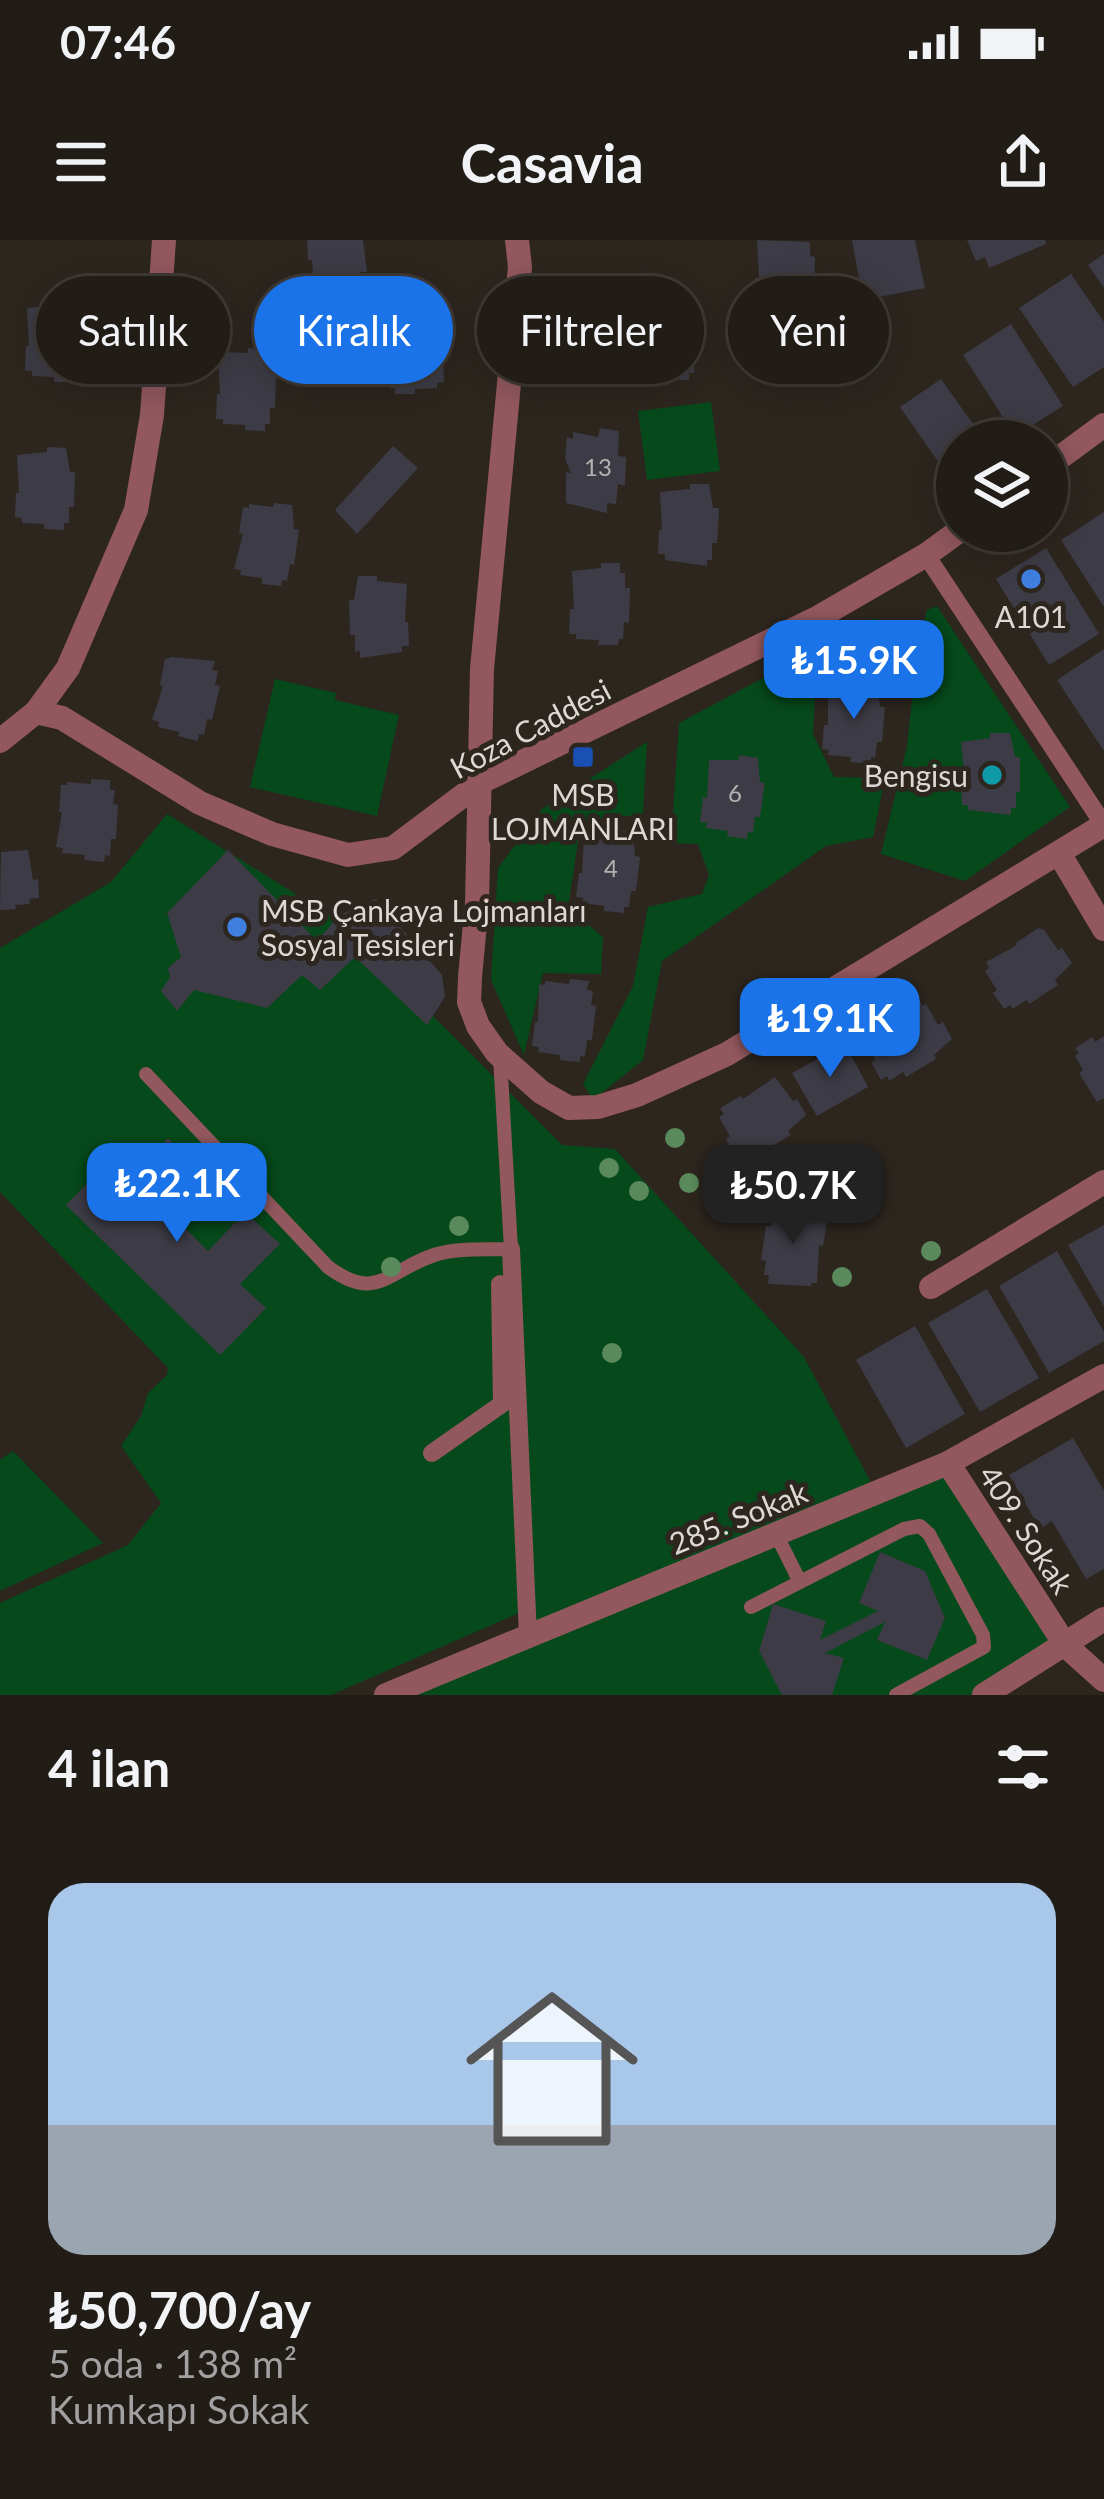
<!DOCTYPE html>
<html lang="tr">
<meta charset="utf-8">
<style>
:root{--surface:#221c17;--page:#2e2924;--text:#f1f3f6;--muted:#a2a1a1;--line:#3f3a36;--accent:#1a73e8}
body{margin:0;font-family:Lato,sans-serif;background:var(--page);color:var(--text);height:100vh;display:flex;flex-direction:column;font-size:45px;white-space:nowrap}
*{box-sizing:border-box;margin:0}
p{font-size:39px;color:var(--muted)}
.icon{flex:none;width:66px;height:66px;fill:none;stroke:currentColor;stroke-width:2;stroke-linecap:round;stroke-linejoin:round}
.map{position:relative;height:1455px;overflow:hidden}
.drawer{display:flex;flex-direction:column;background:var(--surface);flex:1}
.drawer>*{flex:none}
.banner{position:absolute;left:36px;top:36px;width:1032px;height:108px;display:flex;gap:24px}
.tools{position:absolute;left:936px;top:180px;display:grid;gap:24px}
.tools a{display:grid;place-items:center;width:132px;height:132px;border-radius:50%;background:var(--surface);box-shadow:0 6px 30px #0003,0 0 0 3px var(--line);font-size:60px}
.price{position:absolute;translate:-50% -102px;padding:0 27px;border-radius:24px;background:var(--accent);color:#fff;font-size:39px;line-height:78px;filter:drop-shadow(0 3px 6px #0008)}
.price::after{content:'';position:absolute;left:50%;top:72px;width:36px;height:27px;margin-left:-18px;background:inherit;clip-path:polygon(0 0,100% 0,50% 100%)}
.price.active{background:#222;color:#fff}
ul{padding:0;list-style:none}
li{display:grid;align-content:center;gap:24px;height:636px;padding:0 48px}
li+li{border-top:3px solid var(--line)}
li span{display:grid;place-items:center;height:372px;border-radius:36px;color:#555}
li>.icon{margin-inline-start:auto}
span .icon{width:216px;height:216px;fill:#fffc;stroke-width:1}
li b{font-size:51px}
h2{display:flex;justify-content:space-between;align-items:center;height:144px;padding:0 48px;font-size:51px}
.pill{padding:0 42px;border-radius:54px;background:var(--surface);box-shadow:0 6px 30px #0003,0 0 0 3px var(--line);font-size:42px;line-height:108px}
.pill.active{background:var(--accent);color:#fff}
.status{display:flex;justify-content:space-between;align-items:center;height:84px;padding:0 60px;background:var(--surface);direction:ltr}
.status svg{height:33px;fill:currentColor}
header{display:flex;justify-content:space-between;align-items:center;height:156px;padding:0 48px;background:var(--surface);font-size:54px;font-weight:700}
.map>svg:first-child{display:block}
.green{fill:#06491a}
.building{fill:#3d3c46}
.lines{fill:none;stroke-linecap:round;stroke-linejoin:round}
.service{stroke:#92585e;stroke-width:14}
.pedestrian{stroke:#92585e;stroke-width:18}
.minor{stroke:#92585e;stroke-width:24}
.tertiary{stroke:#92585e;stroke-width:24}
.tree{fill:#5a895b}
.shop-dot{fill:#3f7fe0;stroke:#2d261f;stroke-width:4.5}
.transit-dot{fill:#1a4fb4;stroke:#2d261f;stroke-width:4.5}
.culture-dot{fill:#0f9aa8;stroke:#2d261f;stroke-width:4.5}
.labels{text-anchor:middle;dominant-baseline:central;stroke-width:10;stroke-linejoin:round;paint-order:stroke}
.number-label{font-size:24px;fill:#b5b1b0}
.poi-label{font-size:30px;fill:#ddd8d4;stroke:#2d261f}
.street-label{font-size:30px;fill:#ddd8d4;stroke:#2d261f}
</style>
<div class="status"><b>07:46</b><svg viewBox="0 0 49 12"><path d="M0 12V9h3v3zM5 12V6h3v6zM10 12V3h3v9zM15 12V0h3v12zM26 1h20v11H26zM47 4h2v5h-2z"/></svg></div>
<header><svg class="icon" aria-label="menu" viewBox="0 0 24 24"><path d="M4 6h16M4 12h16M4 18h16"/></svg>Casavia<svg class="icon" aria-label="share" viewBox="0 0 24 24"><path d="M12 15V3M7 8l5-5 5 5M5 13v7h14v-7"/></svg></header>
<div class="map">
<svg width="1104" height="1455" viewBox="0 0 1104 1455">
<rect width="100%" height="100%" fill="#2d261f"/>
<path class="green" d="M 352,61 L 371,129 L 305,147 L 286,79 Z
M 711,162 L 720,231 L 647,240 L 638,171 Z
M 937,366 L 1070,567 L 965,641 L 881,614 L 907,506 L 918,406 L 927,370 Z
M 875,378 L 906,425 L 816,440 L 813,494 L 834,537 L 885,538 L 873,597 L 826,606 L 662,721 L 643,820 L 593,860 L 583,844 L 633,746 L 648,667 L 702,654 L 709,635 L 698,604 L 671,603 L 679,483 Z
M 275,439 L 336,453 L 335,460 L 399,475 L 377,576 L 250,547 Z
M 647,502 L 643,574 L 581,582 L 568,668 L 603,697 L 601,734 L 543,733 L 524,815 L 491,740 L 498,628 L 542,569 Z
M 167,574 L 336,679 L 562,905 L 615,909 L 804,1117 L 876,1252 L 948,1223 L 1066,1406 L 984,1455 L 395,1455 L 521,1399 L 519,1373 L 331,1455 L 0,1455 L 0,1363 L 128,1305 L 161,1263 L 121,1206 L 141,1176 L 148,1153 L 167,1135 L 168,1128 L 0,952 L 0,708 L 111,642 Z
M 13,1211 L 103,1303 L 0,1351 L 0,1220 Z"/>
<path class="building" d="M 307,0 L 363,0 L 367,32 L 360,32 L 360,38 L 337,38 L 337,43 L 317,43 L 317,36 L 313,36 L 312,20 L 308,20 Z
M 757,0 L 810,2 L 810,16 L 815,17 L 814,52 L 809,52 L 809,68 L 804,68 L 804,75 L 784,74 L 784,69 L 761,68 L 761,63 L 755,62 L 755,38 L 759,38 Z
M 852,0 L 915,0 L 925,48 L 863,60 Z
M 967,0 L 1045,0 L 1046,4 L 989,28 L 985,17 L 976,21 Z
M 1104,14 L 1104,48 L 1088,25 Z
M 1071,34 L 1104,82 L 1104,127 L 1073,147 L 1019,68 Z
M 672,58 L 691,58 L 696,82 L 701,82 L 699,117 L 695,117 L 694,133 L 689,133 L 689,140 L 669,140 L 669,134 L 647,133 L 647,128 L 640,128 L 641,104 L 644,104 L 642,66 L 672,62 Z
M 57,60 L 76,61 L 76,70 L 81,70 L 80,84 L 85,85 L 84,119 L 79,119 L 79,136 L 74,136 L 74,142 L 54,142 L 54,137 L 32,136 L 32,131 L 25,130 L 26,106 L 29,106 L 27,68 L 57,65 Z
M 412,72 L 412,77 L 442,80 L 440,118 L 443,118 L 444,142 L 437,143 L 437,148 L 415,149 L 415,154 L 395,154 L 395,148 L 390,148 L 389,131 L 385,131 L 384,97 L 389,96 L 388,82 L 393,82 L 393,73 Z
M 1011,84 L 1063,166 L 1015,196 L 963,115 Z
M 248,108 L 267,109 L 266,119 L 272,119 L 271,133 L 276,133 L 275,168 L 270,168 L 270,184 L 265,184 L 265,191 L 245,190 L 245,185 L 223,184 L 223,179 L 216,179 L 217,154 L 220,154 L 218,116 L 224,116 L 224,112 L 248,113 Z
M 941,139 L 985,201 L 957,201 L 957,221 L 944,230 L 900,167 Z
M 600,188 L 619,191 L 618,216 L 626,217 L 625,246 L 618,244 L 616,264 L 607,263 L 607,273 L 566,263 L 566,232 L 571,234 L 565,218 L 567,197 L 573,199 L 573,192 L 598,197 Z
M 393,206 L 418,228 L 357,294 L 335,270 Z
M 47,207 L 66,208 L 70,232 L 75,232 L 74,267 L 69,267 L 69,283 L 64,283 L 64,290 L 44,289 L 44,284 L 22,283 L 22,278 L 15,277 L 16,253 L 19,253 L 17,215 L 47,212 Z
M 690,244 L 709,244 L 713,268 L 719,268 L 717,303 L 712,303 L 712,320 L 707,320 L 707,326 L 665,320 L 665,314 L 658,314 L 659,290 L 662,290 L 660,252 L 690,249 Z
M 274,263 L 292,265 L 294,289 L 299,290 L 294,325 L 290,324 L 287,341 L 282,340 L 281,346 L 262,344 L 262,338 L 240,335 L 241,330 L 234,329 L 243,294 L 239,293 L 243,267 L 249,268 L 249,264 L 273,267 Z
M 1104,272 L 1104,367 L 1061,300 Z
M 1046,308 L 1099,394 L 1049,425 L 996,339 Z
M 601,323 L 620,323 L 620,333 L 625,333 L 625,348 L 630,348 L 629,383 L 624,382 L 623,399 L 619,399 L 618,405 L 598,405 L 599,400 L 576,399 L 576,394 L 569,394 L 570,369 L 574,369 L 572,331 L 601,328 Z
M 358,336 L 377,336 L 377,341 L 407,344 L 405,382 L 408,382 L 409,406 L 402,406 L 402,412 L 360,418 L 360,411 L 355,412 L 355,395 L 350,395 L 349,360 L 354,360 Z
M 1104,409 L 1104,511 L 1057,440 Z
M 172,417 L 215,421 L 212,430 L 218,431 L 215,445 L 220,446 L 212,480 L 207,479 L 204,495 L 199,494 L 198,501 L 178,496 L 179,492 L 158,487 L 159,482 L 152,480 L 163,446 L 160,445 L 165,419 Z
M 859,441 L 877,443 L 880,467 L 885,467 L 882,502 L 877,502 L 875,518 L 871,517 L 870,524 L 850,522 L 851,517 L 828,515 L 829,510 L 822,509 L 824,485 L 828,485 L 828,447 L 834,447 L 834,443 L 858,446 Z
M 990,493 L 1010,493 L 1015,517 L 1020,517 L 1020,552 L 1016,552 L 1016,568 L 1011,568 L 1011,575 L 968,570 L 968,565 L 962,565 L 961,541 L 965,540 L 961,502 L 990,498 Z
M 739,515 L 758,518 L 760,542 L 765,543 L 760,577 L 755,577 L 753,593 L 748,592 L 747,599 L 727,596 L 728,591 L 706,588 L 707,583 L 700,582 L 703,557 L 707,558 L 709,520 L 739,520 Z
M 91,539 L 110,540 L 110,550 L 115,550 L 113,564 L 118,565 L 116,599 L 111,599 L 110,616 L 105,615 L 104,622 L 84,620 L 85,615 L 62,613 L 63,608 L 56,607 L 62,572 L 59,572 L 61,545 L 67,545 L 67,542 L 91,544 Z
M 614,590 L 633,592 L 635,616 L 640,617 L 636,651 L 631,651 L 629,667 L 624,667 L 624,673 L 604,671 L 604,666 L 582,663 L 583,658 L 576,657 L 579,633 L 582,633 L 584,595 L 614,595 Z
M 28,610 L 33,640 L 38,639 L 39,658 L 29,659 L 30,664 L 15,665 L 16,669 L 0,670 L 1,612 Z
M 228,610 L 317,701 L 340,675 L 376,659 L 442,735 L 445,757 L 427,785 L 355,717 L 320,750 L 302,735 L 267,768 L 194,750 L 177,771 L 161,751 L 170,737 L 168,728 L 181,717 L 167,673 Z
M 1038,688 L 1044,690 L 1058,710 L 1062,708 L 1072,723 L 1055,740 L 1058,745 L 1029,764 L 1027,760 L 1012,769 L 1010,765 L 1004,769 L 993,753 L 997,750 L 985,731 L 989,728 L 986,722 L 1017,705 L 1016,703 Z
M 570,739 L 589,741 L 587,750 L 593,751 L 591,765 L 596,766 L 592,800 L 587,800 L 585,817 L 580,816 L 580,822 L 560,820 L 560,815 L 538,812 L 539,807 L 532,806 L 535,782 L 538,782 L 539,744 L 545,745 L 545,741 L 569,744 Z
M 920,761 L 923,766 L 926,764 L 938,785 L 943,782 L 952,799 L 934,815 L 936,819 L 906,837 L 903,832 L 889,841 L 887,836 L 881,840 L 871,822 L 875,820 L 864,800 L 869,798 L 865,792 L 887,780 L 889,783 Z
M 1104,796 L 1104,858 L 1097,862 L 1079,833 L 1083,830 L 1075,816 L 1079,813 L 1075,808 L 1092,797 L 1095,802 Z
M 845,804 L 868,847 L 817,876 L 792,833 Z
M 775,837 L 793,861 L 797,859 L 806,875 L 788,891 L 791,895 L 760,913 L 758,909 L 743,917 L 741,913 L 735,916 L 726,899 L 730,896 L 719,877 L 724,874 L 720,868 L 741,856 L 743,859 Z
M 168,898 L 202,931 L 165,968 L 208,1011 L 245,972 L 280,1004 L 240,1044 L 266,1068 L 220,1115 L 66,965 L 109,921 L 129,939 Z
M 780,964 L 799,967 L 798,972 L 821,976 L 820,981 L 827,982 L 823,1006 L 819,1005 L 817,1043 L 811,1043 L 811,1046 L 768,1044 L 769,1035 L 764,1035 L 766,1021 L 761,1020 L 766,986 L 771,986 L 774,970 L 779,970 Z
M 1104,985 L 1104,1067 L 1068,1005 Z
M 1057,1011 L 1104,1092 L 1104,1101 L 1049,1133 L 999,1046 Z
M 987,1049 L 1039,1138 L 980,1172 L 928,1083 Z
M 915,1086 L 965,1174 L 906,1208 L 856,1120 Z
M 1073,1198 L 1104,1251 L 1104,1329 L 1086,1339 L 1052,1281 L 1040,1289 L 1009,1235 Z
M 880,1312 L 925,1331 L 945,1378 L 927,1420 L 877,1400 L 885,1382 L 825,1413 L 844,1418 L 832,1455 L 782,1455 L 759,1411 L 773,1364 L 826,1381 L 820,1400 L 878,1371 L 859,1363 Z"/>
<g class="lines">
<path class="service" d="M 146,834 L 328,1027 C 377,1063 387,1031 434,1015 C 458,1007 486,1010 511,1009 L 500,816
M 776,1294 L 800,1342
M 751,1367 L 904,1289 L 920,1286 L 929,1294 L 983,1395 L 984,1407 L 896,1455"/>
<path class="pedestrian" d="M 926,315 L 1104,585
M 511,1009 L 528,1396
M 432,1213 L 502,1164 L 500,1044"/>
<path class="minor" d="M 517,0 L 520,27 L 482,429 L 477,663 L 470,737 L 469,762 L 478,786 L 497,813 L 541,852 L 569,868 L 598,867 L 637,855 L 727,814 L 1104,585
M 36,472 L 68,428 L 136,270 L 152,175 L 164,0
M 1060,615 L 1104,689
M 931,1047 L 1104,942
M 948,1223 L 1066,1406 L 1104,1440
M 386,1455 L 948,1223 L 1104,1136
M 984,1455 L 1104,1379"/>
<path class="tertiary" d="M 1047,227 L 1104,185
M 0,501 L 36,472 L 62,478 L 200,563 L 272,594 L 348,615 L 393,608 L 481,542 L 819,377 L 926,315 L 959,291"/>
</g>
<g class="tree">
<circle cx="675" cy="898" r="10"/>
<circle cx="609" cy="928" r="10"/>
<circle cx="689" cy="943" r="10"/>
<circle cx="639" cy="951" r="10"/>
<circle cx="853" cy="969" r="10"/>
<circle cx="459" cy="986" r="10"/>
<circle cx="931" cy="1011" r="10"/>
<circle cx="391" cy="1027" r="10"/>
<circle cx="842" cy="1037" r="10"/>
<circle cx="612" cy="1113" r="10"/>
</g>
<g class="shop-dot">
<circle cx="1031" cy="339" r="12"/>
<circle cx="237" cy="687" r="12"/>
</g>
<rect class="transit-dot" x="571" y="505" width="24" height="24" rx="6"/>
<circle class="culture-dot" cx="992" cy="535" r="12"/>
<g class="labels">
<g class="number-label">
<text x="598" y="226">13</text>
<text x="735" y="552">6</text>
<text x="611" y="627">4</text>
</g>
<g class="poi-label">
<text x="1031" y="376">A101</text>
<text x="968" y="535" text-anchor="end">Bengisu</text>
<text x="583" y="554">MSB<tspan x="583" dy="34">LOJMANLARI</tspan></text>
<text x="261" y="670" text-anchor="start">MSB Çankaya Lojmanları<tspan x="261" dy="34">Sosyal Tesisleri</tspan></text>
</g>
<g class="street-label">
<text transform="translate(530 488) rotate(-28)">Koza Caddesi</text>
<text transform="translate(738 1277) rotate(-22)">285. Sokak</text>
<text transform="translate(1027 1289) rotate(57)">409. Sokak</text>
</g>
</g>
</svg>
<div class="tools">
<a><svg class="icon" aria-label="layers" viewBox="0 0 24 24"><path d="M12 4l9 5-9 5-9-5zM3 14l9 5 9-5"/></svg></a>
</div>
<b class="price" style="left:854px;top:482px">₺15.9K</b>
<b class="price" style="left:830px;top:840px">₺19.1K</b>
<b class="price" style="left:177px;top:1005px">₺22.1K</b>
<b class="price active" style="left:793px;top:1007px">₺50.7K</b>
<div class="banner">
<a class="pill">Satılık</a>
<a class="pill active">Kiralık</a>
<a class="pill">Filtreler</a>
<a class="pill">Yeni</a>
</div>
</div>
<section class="drawer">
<h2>4 ilan<svg class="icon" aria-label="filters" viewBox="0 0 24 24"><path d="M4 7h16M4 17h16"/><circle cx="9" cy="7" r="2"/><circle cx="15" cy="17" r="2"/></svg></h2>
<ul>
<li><span style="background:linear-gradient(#a9c7e8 65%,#9aa5b1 0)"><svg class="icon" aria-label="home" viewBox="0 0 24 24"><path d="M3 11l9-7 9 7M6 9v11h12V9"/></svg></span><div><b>₺50,700/ay</b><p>5 oda · 138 m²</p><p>Kumkapı Sokak</p></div></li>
</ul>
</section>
